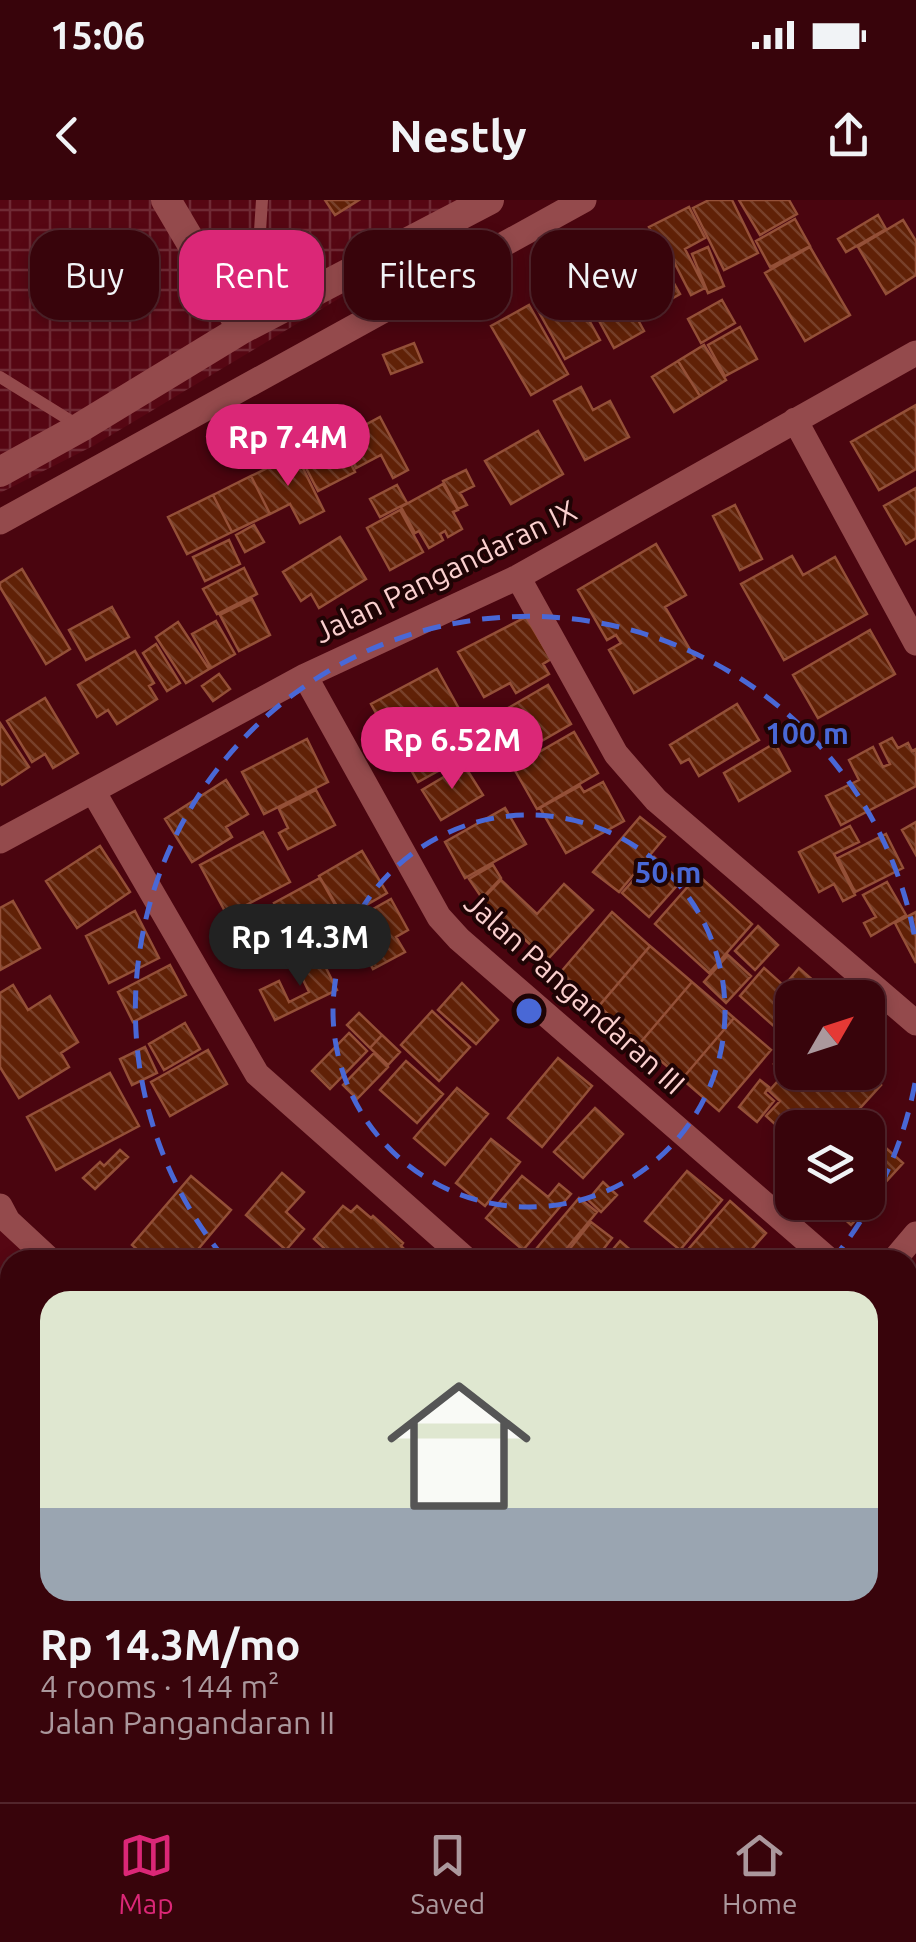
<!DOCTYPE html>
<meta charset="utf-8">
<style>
:root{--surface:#38040b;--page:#431219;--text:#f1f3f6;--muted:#ab989d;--line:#52252c;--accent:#db2777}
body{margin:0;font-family:Ubuntu,sans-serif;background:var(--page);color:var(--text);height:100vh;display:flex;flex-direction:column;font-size:38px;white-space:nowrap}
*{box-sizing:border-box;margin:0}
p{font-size:32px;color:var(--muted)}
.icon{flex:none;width:55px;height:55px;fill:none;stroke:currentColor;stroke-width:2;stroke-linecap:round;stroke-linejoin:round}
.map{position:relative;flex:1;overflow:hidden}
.details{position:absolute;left:0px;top:1050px;width:918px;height:552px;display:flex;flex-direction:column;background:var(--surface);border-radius:30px 30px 0 0;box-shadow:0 5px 15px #0003,0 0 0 2px var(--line)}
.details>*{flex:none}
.banner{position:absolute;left:30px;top:30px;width:858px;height:90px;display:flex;gap:20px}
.needle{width:65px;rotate:51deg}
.controls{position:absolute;left:775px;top:780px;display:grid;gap:20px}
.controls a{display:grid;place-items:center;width:110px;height:110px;border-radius:20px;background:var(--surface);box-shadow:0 5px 15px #0003,0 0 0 2px var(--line);font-size:50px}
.price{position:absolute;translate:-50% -85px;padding:0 22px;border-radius:35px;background:var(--accent);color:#fff;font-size:32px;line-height:65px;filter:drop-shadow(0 2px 5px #0008)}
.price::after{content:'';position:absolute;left:50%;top:60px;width:30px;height:22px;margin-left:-15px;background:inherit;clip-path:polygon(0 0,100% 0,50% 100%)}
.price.current{background:#222;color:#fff}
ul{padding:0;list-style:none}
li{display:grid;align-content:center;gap:20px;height:530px;padding:0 40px}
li+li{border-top:2px solid var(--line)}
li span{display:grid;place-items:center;height:310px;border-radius:30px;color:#555}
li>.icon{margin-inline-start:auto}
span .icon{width:180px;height:180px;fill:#fffc;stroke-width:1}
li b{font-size:42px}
.chip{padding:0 35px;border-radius:30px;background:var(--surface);box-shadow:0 5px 15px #0003,0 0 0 2px var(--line);font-size:35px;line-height:90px}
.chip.current{background:var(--accent);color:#fff}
.status{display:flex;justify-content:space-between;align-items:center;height:70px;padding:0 50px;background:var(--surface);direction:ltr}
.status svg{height:28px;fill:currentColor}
header{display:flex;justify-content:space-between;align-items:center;height:130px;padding:0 40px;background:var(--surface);font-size:45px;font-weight:700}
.tabs{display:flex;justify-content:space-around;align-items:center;height:140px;border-top:2px solid var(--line);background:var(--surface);font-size:28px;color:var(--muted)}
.tabs a{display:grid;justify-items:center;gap:5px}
.tabs .current{color:var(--accent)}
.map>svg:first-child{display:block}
.built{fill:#560713}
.industrial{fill:url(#industrial-grid)}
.garden{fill:#5c3764}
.building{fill:url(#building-back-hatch);stroke:#945038;stroke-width:2.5}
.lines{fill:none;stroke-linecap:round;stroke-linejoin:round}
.lane{stroke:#944a4c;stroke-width:12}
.street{stroke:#944a4c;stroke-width:25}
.secondary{stroke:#944a4c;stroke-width:30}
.ring{fill:none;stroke:#4968d6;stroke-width:5;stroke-dasharray:18 12}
.labels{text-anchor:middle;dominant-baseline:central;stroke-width:8;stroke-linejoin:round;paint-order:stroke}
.street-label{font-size:30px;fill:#fbd0cf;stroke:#1f0405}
.centre{fill:#4968d6;stroke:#1f0405;stroke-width:5}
.ring-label{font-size:30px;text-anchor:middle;font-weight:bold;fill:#4968d6;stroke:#1f0405;stroke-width:8;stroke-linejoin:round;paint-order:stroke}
</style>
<div class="status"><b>15:06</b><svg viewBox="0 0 49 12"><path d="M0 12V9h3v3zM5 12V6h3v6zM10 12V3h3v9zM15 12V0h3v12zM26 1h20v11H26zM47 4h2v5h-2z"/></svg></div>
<header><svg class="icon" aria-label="back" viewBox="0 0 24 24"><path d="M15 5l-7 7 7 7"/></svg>Nestly<svg class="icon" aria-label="share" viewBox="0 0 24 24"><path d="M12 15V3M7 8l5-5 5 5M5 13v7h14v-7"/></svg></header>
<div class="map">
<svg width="916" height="1602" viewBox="0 0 916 1602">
<defs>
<pattern id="industrial-grid" width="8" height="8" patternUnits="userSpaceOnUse" patternTransform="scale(2.5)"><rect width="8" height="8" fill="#560713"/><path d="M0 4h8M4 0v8" fill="none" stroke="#6f2a34"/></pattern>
<pattern id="building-back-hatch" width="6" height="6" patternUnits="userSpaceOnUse" patternTransform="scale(2.5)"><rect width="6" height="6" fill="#602107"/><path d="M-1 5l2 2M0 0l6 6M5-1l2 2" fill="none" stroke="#78402a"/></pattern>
</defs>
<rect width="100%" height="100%" fill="#4a050f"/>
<path class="built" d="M 0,1014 L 32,1060 L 10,1060 L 10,1210 L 0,1221 Z
M 10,1361 L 10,1441 L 0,1432 L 0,1373 Z"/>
<path class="industrial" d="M 0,0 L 503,0 L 93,246 L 0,293 Z"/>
<path class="garden" d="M 10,1577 L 10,1592 L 73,1593 L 85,1602 L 19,1602 L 2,1587 Z"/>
<path class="building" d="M 325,0 L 359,0 L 335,15 Z
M 709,0 L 732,0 L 758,53 L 724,70 L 693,8 Z
M 739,0 L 789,0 L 797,14 L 760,35 Z
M 689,7 L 705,38 L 685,49 L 705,88 L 691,95 L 671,56 L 665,59 L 649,27 Z
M 878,15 L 886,29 L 846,52 L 838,39 Z
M 795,19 L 810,46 L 770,67 L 756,41 Z
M 903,20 L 916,41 L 916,75 L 886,94 L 858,47 Z
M 649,39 L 680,94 L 643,115 L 612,60 Z
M 708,47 L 724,86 L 708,93 L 692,54 Z
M 810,47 L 850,115 L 805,141 L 765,73 Z
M 610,69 L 644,131 L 614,148 L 580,86 Z
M 569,84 L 600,140 L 565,159 L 534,103 Z
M 722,100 L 735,123 L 701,143 L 688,119 Z
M 529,105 L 568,174 L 531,195 L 491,126 Z
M 740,127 L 757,159 L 725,176 L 708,145 Z
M 414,143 L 422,162 L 391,174 L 383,155 Z
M 704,145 L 726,180 L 700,196 L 678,161 Z
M 678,161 L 700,196 L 674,212 L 652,177 Z
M 581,187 L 593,210 L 610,201 L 629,237 L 585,260 L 554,201 Z
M 916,205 L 916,269 L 879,290 L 851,242 Z
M 380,217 L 408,270 L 393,278 L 381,255 L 356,268 L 341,238 Z
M 315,218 L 318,223 L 327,218 L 355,272 L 318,291 L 290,237 L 294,235 L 292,230 Z
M 538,231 L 563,274 L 511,304 L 485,261 Z
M 296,254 L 324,311 L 300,323 L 290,304 L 270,314 L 251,276 Z
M 466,270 L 474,286 L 460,293 L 467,305 L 458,309 L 443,281 Z
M 251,276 L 270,314 L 232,332 L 213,295 Z
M 443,284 L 458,310 L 453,312 L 462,329 L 448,337 L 445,331 L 440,334 L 443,340 L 429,348 L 419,331 L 415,333 L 401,307 Z
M 397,285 L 407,303 L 380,317 L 370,299 Z
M 916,288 L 916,338 L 906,344 L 884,306 Z
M 213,295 L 232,332 L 187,354 L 168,317 Z
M 735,305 L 762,359 L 740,370 L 713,316 Z
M 400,310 L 423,352 L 390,370 L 367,328 Z
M 254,325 L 264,342 L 245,352 L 236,335 Z
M 340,337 L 366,379 L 319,408 L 311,394 L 301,401 L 283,372 Z
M 229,340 L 240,364 L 205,381 L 193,357 Z
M 656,344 L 686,395 L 665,407 L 695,458 L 634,493 L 609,450 L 621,443 L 616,435 L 607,440 L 578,390 Z
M 792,356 L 803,375 L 835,357 L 867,414 L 784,460 L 741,384 Z
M 244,368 L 257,394 L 217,414 L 203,389 Z
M 22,369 L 70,449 L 46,464 L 0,387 L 0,383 Z
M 252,399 L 270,435 L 239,451 L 220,415 Z
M 112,407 L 129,437 L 86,460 L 69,430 Z
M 526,417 L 551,459 L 543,464 L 549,474 L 516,493 L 510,483 L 484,497 L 458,452 Z
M 216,421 L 235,454 L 211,468 L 192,434 Z
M 178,422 L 209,469 L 186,483 L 156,437 Z
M 870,430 L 895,474 L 818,518 L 793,475 Z
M 156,444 L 180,483 L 167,491 L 143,453 Z
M 135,451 L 154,483 L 149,486 L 157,499 L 117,524 L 108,510 L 97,517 L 78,485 Z
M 437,469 L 458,507 L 392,542 L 371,504 Z
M 219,474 L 230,489 L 213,501 L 202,486 Z
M 548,485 L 571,524 L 507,561 L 484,522 Z
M 45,498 L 78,553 L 53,568 L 45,554 L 32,562 L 7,521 Z
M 737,504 L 759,540 L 699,576 L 689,559 L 681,563 L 670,545 Z
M 0,523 L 29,567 L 2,585 L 0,583 Z
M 446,524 L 456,542 L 466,537 L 474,552 L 438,571 L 420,537 Z
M 574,532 L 598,573 L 537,609 L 513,567 Z
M 420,537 L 438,571 L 418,582 L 399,549 Z
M 892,538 L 898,548 L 908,543 L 912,551 L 916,549 L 916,586 L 841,625 L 826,596 L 859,580 L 849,560 L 873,547 L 883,567 L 890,564 L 880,544 Z
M 307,539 L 328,582 L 264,614 L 242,572 Z
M 775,543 L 790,571 L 739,601 L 724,573 Z
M 464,565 L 483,595 L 441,620 L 422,590 Z
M 226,580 L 248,614 L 226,627 L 232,637 L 192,662 L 165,619 Z
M 603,582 L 624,621 L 566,653 L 540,608 L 580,586 L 584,592 Z
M 316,590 L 335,625 L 288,649 L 279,633 L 288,628 L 279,609 Z
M 505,608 L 526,644 L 465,678 L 445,642 Z
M 640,617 L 665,637 L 619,692 L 593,672 Z
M 916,622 L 916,655 L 902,630 Z
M 850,626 L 859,642 L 834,654 L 855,695 L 843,701 L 834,684 L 819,692 L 799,652 Z
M 263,632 L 290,682 L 227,715 L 200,665 Z
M 886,634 L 903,668 L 855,692 L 838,658 Z
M 100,646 L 130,692 L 77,728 L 46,681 Z
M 362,651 L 387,693 L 344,718 L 319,676 Z
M 654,657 L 681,681 L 649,717 L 622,693 Z
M 493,665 L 501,678 L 482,698 L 469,679 Z
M 698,675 L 752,724 L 709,773 L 655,724 Z
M 320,678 L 343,719 L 297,744 L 274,703 Z
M 501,680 L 537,714 L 564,684 L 593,710 L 547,760 L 482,700 Z
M 887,682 L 906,715 L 871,736 L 864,723 L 876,717 L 863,695 Z
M 391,699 L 408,730 L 396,737 L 405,752 L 373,769 L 348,723 Z
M 13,701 L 40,748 L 0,770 L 0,708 Z
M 135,711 L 159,758 L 109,783 L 86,736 Z
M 612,712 L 650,746 L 599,806 L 560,773 Z
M 916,712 L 916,763 L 895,723 Z
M 338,724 L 354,754 L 331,767 L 314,737 Z
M 758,726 L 778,745 L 755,770 L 735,751 Z
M 650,746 L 692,782 L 640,843 L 599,806 Z
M 728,755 L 751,776 L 726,803 L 704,782 Z
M 320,756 L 337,790 L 275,820 L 260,790 L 279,781 L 289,802 L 309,792 L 297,767 Z
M 170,765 L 186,795 L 133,822 L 118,792 Z
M 764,768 L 784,786 L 799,768 L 824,790 L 818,798 L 792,798 L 792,827 L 785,836 L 740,796 Z
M 692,782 L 734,818 L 682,879 L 640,843 Z
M 462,783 L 498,820 L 476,844 L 438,810 Z
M 13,785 L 28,810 L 50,796 L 78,842 L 61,853 L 69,867 L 19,898 L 0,867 L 0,793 Z
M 432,811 L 470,847 L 439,881 L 401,845 Z
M 359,813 L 382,835 L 370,848 L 347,825 Z
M 734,818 L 771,850 L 719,911 L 682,879 Z
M 185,823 L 200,849 L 164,870 L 149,844 Z
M 349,833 L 367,851 L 330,889 L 312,871 Z
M 382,835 L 400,852 L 388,865 L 370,848 Z
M 792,845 L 792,872 L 867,872 L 881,885 L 842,928 L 792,928 L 792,952 L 780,940 L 786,934 L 766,916 L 780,901 L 769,891 L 785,873 L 774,864 Z
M 145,847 L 157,873 L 132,885 L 120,859 Z
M 208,850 L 227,884 L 170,916 L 151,882 Z
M 374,853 L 388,867 L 357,899 L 343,885 Z
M 558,858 L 592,886 L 542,947 L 508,918 Z
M 406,861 L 443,894 L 417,923 L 380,890 Z
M 110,873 L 139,926 L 56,970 L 27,917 Z
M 760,880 L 769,887 L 765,893 L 774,901 L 757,922 L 739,907 Z
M 457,888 L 488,914 L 445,965 L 414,938 Z
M 595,908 L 623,934 L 583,978 L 554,952 Z
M 870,934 L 903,963 L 882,986 L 868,973 L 868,937 Z
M 491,939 L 520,962 L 485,1006 L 456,983 Z
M 120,950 L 128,957 L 95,989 L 83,978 L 100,962 L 104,966 Z
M 687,971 L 722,1000 L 680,1050 L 645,1021 Z
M 282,973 L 304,992 L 286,1012 L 304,1029 L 286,1050 L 246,1015 Z
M 191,976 L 231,1010 L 189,1060 L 149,1060 L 132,1045 Z
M 522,976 L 548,997 L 559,984 L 571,994 L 523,1050 L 486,1018 Z
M 603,982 L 617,995 L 601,1012 L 588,1000 Z
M 868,994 L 874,999 L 851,1025 L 826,1002 L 868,1002 Z
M 579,998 L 597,1012 L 557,1060 L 549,1060 L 536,1049 Z
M 730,1001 L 766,1033 L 742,1060 L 695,1060 L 686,1052 Z
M 343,1006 L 351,1012 L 357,1006 L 371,1018 L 373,1016 L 403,1043 L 401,1046 L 409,1054 L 406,1060 L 337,1060 L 314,1039 Z
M 591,1022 L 612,1038 L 595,1060 L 561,1060 Z
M 620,1041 L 642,1060 L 604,1060 Z
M 908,1139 L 916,1146 L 916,1222 L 908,1214 Z
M 0,1226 L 10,1235 L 10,1344 L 2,1353 Z
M 916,1258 L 916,1341 L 908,1334 L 908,1268 Z
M 10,1395 L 10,1425 L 0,1416 L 0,1408 Z
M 213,1592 L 289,1592 L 281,1602 L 225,1602 Z"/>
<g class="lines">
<path class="lane" d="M 215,79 L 260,31 L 262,0
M 0,177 L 79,226"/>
<path class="street" d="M 795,220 L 916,443
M 0,322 L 584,0
M 518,377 L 616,554 L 656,600 L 916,823
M 305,476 L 439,717 L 459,739 L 829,1060
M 93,591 L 257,874 L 467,1060
M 0,641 L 305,476 L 518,377 L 916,153
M 0,1006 L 8,1021 L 50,1060
M 894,1060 L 916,1034
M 908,1430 L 916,1437
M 0,1451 L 10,1460
M 908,1476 L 916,1466
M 908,1548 L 916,1538
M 162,1592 L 173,1602
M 667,1592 L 678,1602
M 337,1602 L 345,1592
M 799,1602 L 808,1592
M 861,1602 L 869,1592"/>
<path class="secondary" d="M 166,0 L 242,129
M 0,272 L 81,227 L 242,129 L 489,0"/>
</g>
<g class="ring">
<circle cx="529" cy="811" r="196"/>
<path d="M915 883A393 393 0 0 1 834 1058M224 1058A393 393 0 1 1 915 739"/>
</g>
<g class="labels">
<g class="street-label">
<text transform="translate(445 371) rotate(-26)">Jalan Pangandaran IX</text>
<text transform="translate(575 793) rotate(42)">Jalan Pangandaran III</text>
</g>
</g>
<circle cx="529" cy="811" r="15" class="centre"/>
<g class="ring-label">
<text x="807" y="544">100 m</text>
<text x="668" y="683">50 m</text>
</g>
</svg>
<div class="controls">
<a><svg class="needle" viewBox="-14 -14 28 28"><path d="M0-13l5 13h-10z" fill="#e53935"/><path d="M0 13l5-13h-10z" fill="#ab989d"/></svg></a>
<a><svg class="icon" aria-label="layers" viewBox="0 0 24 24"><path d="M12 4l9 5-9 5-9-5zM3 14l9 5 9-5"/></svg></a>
</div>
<b class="price" style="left:288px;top:289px">Rp 7.4M</b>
<b class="price" style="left:452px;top:592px">Rp 6.52M</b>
<b class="price current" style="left:300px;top:789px">Rp 14.3M</b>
<div class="banner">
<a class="chip">Buy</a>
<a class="chip current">Rent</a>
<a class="chip">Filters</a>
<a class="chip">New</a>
</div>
<section class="details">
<ul>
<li><span style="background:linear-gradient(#dfe7d0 70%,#9aa5b1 0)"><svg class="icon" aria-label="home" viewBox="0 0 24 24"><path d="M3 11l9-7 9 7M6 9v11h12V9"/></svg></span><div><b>Rp 14.3M/mo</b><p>4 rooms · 144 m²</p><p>Jalan Pangandaran II</p></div></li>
</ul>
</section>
</div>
<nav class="tabs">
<a class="current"><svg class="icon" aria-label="map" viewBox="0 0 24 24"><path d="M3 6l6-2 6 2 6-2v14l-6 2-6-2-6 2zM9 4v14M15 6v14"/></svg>Map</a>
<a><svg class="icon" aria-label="saved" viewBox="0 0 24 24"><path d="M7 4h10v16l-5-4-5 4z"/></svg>Saved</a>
<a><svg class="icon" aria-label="home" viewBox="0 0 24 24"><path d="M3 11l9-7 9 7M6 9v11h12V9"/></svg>Home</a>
</nav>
